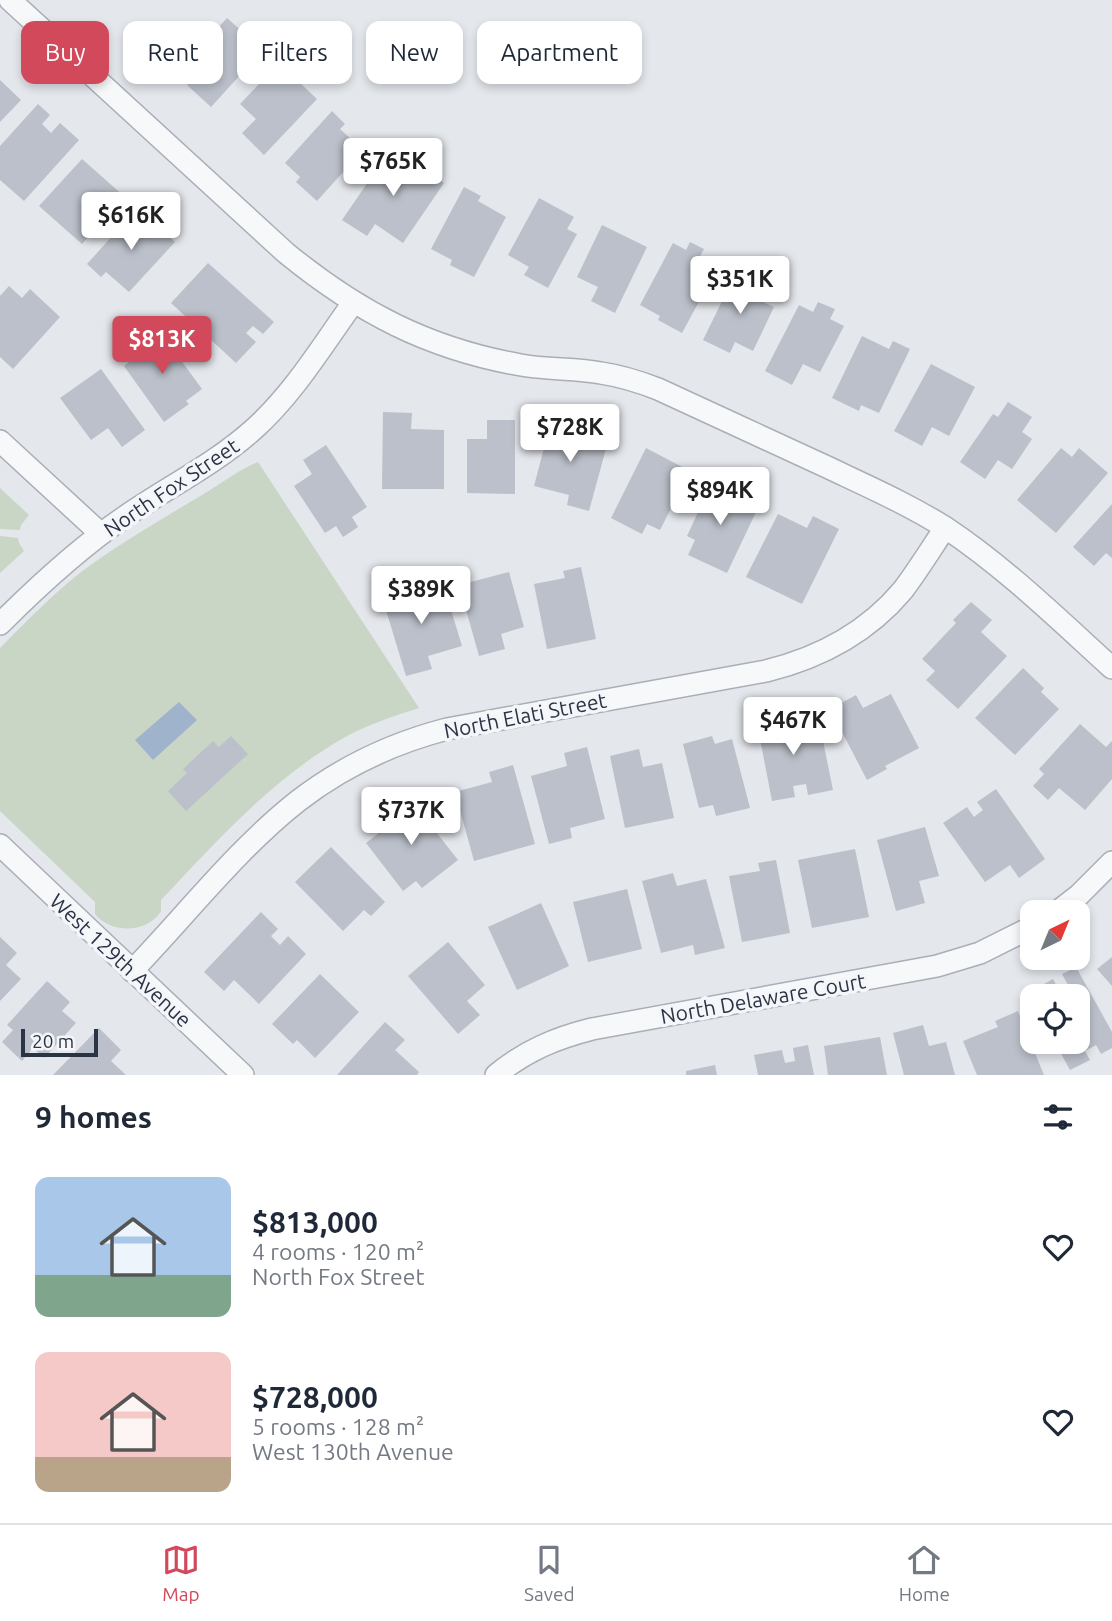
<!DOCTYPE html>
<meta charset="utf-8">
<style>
:root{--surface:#fff;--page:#f6f6f7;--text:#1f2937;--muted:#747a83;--line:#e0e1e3;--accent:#d1495b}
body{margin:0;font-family:Ubuntu,sans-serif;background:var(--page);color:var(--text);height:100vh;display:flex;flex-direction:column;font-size:26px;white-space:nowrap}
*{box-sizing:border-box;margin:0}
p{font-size:23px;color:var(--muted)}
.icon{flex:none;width:38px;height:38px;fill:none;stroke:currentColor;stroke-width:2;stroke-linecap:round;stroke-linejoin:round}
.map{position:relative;height:1075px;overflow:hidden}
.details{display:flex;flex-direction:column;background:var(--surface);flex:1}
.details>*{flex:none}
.hud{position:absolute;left:21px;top:21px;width:700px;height:63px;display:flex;gap:14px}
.needle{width:46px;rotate:43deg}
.controls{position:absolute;left:1020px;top:900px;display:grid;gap:14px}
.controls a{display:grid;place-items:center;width:70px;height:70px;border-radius:14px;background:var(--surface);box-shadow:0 4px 10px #0003;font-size:35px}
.scale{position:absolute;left:21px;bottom:18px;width:77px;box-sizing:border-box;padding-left:7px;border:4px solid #2b3445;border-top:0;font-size:19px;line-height:24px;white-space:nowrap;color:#2b3445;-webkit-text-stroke:5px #f4f6f9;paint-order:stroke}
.price{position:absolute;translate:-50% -60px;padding:0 16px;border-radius:7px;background:#fff;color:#222;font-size:23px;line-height:46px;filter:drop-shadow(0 2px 4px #0008)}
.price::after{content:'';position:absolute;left:50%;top:42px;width:21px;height:16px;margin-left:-10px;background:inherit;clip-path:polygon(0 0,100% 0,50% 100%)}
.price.selected{background:var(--accent);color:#fff}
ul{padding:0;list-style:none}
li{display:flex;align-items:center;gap:21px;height:175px;padding:0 35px}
li span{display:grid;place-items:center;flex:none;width:196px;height:140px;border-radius:14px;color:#555}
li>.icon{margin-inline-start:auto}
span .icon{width:84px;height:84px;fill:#fffc;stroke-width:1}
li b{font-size:30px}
h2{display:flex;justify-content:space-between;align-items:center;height:84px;padding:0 35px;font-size:30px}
.tag{padding:0 24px;border-radius:14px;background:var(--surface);box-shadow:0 4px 10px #0003;font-size:24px;line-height:63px}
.tag.selected{background:var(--accent);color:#fff}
.dock{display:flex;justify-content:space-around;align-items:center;height:98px;border-top:2px solid var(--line);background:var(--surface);font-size:19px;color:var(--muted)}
.dock a{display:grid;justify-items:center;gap:4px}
.dock .selected{color:var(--accent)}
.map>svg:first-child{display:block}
.green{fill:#c9d6c5}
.water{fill:#9fb4cc}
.building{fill:#bbc0ca}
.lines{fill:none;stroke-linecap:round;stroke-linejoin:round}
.minor-casing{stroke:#a9aeb7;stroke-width:24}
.minor{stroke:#f7f8fa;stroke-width:21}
.labels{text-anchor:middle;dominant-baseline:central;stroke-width:7;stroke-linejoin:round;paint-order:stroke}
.street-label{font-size:21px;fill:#2b3445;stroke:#f4f6f9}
</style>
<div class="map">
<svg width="1112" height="1075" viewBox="0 0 1112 1075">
<rect width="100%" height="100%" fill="#e4e7ec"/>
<path class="green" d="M 258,462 L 419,708 C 390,717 361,727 335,743 C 267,784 214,844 161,900 L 161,911 C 159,914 156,918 153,920 C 137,933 108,931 95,914 L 95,902 L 0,811 L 0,648 C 29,619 58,588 92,564 C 127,539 165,517 202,495 C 221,484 238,470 258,462 Z
M 0,488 L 29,515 L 21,525 L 20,530 L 0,529 Z
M 0,536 L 18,538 L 19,543 L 24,551 L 0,573 Z"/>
<path class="water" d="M 179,702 L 197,720 L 153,760 L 135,740 Z"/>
<path class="building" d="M 227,18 L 257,45 L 246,57 L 252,62 L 211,107 L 187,85 L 200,70 L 189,59 Z
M 279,63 L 317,99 L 264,155 L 242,133 L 256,119 L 240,104 Z
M 0,80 L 21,100 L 0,122 Z
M 38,104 L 50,115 L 42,124 L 51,133 L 60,123 L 79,140 L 24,201 L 0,180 L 0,146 Z
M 332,111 L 345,124 L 340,129 L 363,150 L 317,201 L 296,182 L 300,177 L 285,163 Z
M 392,147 L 413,161 L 405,172 L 415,178 L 422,168 L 444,183 L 403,243 L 375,224 L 367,236 L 342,220 Z
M 82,159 L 125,197 L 82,244 L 39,206 Z
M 464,187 L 481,196 L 478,201 L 506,217 L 474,277 L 450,265 L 452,260 L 431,249 Z
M 539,198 L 574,217 L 567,229 L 577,234 L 548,288 L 524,275 L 529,267 L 508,255 Z
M 133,213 L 148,227 L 153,222 L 175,242 L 129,292 L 106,272 L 101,277 L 87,264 Z
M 602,225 L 647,247 L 615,313 L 591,301 L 598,287 L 577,277 Z
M 690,242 L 704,249 L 697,262 L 715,272 L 682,333 L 658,320 L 660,316 L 640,305 L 673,243 L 686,250 Z
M 208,263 L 274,322 L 263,334 L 253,326 L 246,333 L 256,342 L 236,363 L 171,303 Z
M 743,274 L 768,286 L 761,301 L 774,307 L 753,351 L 735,342 L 730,353 L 703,340 L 729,287 L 735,290 Z
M 9,286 L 22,298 L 30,289 L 60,317 L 13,369 L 0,357 L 0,296 Z
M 818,302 L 835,309 L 830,319 L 844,326 L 820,372 L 803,364 L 792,385 L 765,371 L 799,305 L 813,312 Z
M 158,329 L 202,389 L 186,401 L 189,404 L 164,422 L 124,366 L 137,356 L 131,348 Z
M 862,336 L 889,349 L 893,341 L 910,349 L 879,413 L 861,405 L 859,411 L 832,398 Z
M 931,364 L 975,387 L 949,436 L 932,427 L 922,446 L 894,431 Z
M 101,369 L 145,430 L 122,447 L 108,428 L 91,440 L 60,398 Z
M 1008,402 L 1032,417 L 1022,432 L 1032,439 L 1012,469 L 998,460 L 985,479 L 960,462 L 993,414 L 998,417 Z
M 383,412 L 412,413 L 411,429 L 444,430 L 444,489 L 382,489 Z
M 553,414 L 574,420 L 570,435 L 607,445 L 589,511 L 567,505 L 569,495 L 534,486 Z
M 487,420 L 515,420 L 515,494 L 467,493 L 467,439 L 487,439 Z
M 326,445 L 367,507 L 352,517 L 358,527 L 343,537 L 336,526 L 325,533 L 294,486 L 312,474 L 303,460 Z
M 646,448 L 690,471 L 660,530 L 647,524 L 642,534 L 611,518 Z
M 1061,448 L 1072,457 L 1079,448 L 1108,473 L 1056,533 L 1017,500 Z
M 713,480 L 742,493 L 737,503 L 756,512 L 727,573 L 688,555 L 695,540 L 687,536 Z
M 1112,504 L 1112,558 L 1106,553 L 1094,566 L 1073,547 Z
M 778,514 L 807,528 L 813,516 L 839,529 L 802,604 L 746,577 Z
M 581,567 L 596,639 L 547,649 L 534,584 L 565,578 L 563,571 Z
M 509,572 L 524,627 L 501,634 L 505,649 L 479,656 L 459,585 Z
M 425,584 L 428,592 L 444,587 L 462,646 L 428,656 L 432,669 L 406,676 L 382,597 Z
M 971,602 L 992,620 L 981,632 L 1007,656 L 958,709 L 926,680 L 935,671 L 922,659 L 956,623 L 953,620 Z
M 1023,668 L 1044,688 L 1041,692 L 1059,709 L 1015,755 L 975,718 Z
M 891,694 L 919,748 L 885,766 L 887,769 L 867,780 L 830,709 L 856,695 L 863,708 Z
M 785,713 L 788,727 L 819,721 L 833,790 L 808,795 L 806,784 L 793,786 L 795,797 L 772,801 L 756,718 Z
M 1080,724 L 1106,747 L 1112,741 L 1112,779 L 1085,810 L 1059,788 L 1048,800 L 1033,786 L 1044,774 L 1039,769 Z
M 231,736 L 248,754 L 186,811 L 168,791 L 187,773 L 183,769 L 213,741 L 219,747 Z
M 712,736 L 715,744 L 732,739 L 750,808 L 716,816 L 713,805 L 699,808 L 683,744 Z
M 587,747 L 605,819 L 570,828 L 572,838 L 549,844 L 531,776 L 567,766 L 564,753 Z
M 639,749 L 643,767 L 662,763 L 674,818 L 625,828 L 610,756 Z
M 513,765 L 535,844 L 474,861 L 455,792 L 492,782 L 489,772 Z
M 996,789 L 1045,859 L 1019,878 L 1010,865 L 985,882 L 943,823 L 967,807 L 974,817 L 983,810 L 977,802 Z
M 407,795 L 458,860 L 422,888 L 416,881 L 403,891 L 366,843 L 394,821 L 386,811 Z
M 925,827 L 939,876 L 919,881 L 925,903 L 896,911 L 877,840 Z
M 331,847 L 385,902 L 371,916 L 364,910 L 343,931 L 295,882 Z
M 855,849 L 869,917 L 812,928 L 798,860 Z
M 776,860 L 790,933 L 742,942 L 729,876 L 760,871 L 758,863 Z
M 673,873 L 677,886 L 706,879 L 725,948 L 695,955 L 693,945 L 661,953 L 642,881 Z
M 627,889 L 642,949 L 588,962 L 573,902 Z
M 541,903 L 569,966 L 517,990 L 488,927 Z
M 261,912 L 278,929 L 271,936 L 280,945 L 288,936 L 306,954 L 259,1004 L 234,980 L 224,991 L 204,972 Z
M 0,937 L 17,953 L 6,965 L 21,979 L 0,1001 Z
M 448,942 L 485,985 L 467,1001 L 480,1015 L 458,1034 L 408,976 Z
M 1112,957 L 1112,986 L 1097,969 Z
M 1076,967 L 1112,1032 L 1112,1048 L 1101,1054 L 1096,1045 L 1085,1051 L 1090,1060 L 1070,1070 L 1054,1041 L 1078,1041 L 1078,996 L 1032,996 L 1032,1001 L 1028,993 L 1053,979 L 1059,990 L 1068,985 L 1062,974 Z
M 320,974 L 359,1012 L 315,1058 L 297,1040 L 293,1044 L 272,1024 Z
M 47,981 L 70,1002 L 62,1011 L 76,1023 L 44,1058 L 33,1048 L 22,1061 L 2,1042 L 13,1030 L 7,1025 Z
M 1018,1011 L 1044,1075 L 977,1075 L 963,1041 L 998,1027 L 995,1021 Z
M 385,1022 L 405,1040 L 395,1050 L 419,1072 L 417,1075 L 337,1075 Z
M 923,1025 L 929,1046 L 946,1042 L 955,1075 L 904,1075 L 893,1033 Z
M 99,1028 L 121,1050 L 111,1061 L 126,1075 L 53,1075 Z
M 880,1037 L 887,1075 L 828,1075 L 824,1046 Z
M 808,1045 L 814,1075 L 758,1075 L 754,1055 L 782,1050 L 785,1063 L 795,1061 L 793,1048 Z
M 715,1065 L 717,1075 L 686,1075 L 686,1071 Z"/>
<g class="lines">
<g class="minor-casing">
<path id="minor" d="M 10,0 L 286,253 C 358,312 429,349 521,365 C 548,370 575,368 601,373 C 621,376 640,382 658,389 C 714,415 771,441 827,467 C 867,486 908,504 946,528 C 1006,568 1058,619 1112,668
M 0,441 L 101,534
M 0,624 C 39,585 80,547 126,516 C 168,487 215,464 254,429 C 294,393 322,346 353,303
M 0,845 L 243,1075
M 1057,912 L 1079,895 L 1112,862
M 132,971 C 186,915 237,849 298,801 C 342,767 393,743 447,729 L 766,671 C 819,658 867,633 903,590 C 918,570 931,549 945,528
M 496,1075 C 525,1051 556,1038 592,1029 L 937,966 L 980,953 L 1032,927"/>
</g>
<use href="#minor" class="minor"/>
</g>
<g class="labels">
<g class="street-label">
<text transform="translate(171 487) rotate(-34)">North Fox Street</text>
<text transform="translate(525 715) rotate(-11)">North Elati Street</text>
<text transform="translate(121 960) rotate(43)">West 129th Avenue</text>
<text transform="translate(763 998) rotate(-10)">North Delaware Court</text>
</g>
</g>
</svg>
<div class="controls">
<a><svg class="needle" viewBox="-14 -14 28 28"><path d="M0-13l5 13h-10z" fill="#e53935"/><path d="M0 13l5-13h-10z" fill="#747a83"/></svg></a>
<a><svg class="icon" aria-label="locate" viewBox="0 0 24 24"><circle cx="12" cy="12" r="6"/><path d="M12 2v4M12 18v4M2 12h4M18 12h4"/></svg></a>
</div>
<div class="scale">20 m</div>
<b class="price" style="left:393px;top:198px">$765K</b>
<b class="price" style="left:131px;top:252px">$616K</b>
<b class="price" style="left:740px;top:316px">$351K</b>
<b class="price selected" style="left:162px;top:376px">$813K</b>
<b class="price" style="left:570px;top:464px">$728K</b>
<b class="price" style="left:720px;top:527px">$894K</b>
<b class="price" style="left:421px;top:626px">$389K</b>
<b class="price" style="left:793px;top:757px">$467K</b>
<b class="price" style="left:411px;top:847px">$737K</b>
<div class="hud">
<a class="tag selected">Buy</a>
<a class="tag">Rent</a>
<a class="tag">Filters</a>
<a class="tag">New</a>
<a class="tag">Apartment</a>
</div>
</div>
<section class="details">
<h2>9 homes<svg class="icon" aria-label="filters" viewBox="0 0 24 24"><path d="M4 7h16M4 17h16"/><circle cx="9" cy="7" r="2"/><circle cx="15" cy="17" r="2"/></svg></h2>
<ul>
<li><span style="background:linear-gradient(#a9c7e8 70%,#7fa58c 0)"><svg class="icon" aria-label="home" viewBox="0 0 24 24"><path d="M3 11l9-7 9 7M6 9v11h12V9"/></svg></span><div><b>$813,000</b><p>4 rooms · 120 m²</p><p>North Fox Street</p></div><svg class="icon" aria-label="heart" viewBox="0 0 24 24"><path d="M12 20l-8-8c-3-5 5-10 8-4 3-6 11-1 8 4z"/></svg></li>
<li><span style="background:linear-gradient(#f6c9c9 75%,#b9a48a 0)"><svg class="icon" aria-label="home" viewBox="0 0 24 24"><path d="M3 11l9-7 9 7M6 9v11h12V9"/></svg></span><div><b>$728,000</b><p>5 rooms · 128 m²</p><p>West 130th Avenue</p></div><svg class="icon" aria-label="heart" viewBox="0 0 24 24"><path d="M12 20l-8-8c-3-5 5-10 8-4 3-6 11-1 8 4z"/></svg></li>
</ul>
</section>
<nav class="dock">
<a class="selected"><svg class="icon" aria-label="map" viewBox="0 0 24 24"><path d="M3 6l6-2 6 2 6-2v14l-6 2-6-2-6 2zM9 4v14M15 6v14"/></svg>Map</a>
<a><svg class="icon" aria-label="saved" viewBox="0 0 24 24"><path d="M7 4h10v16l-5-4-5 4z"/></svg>Saved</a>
<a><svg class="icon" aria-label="home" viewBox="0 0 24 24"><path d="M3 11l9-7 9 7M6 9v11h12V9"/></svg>Home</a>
</nav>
